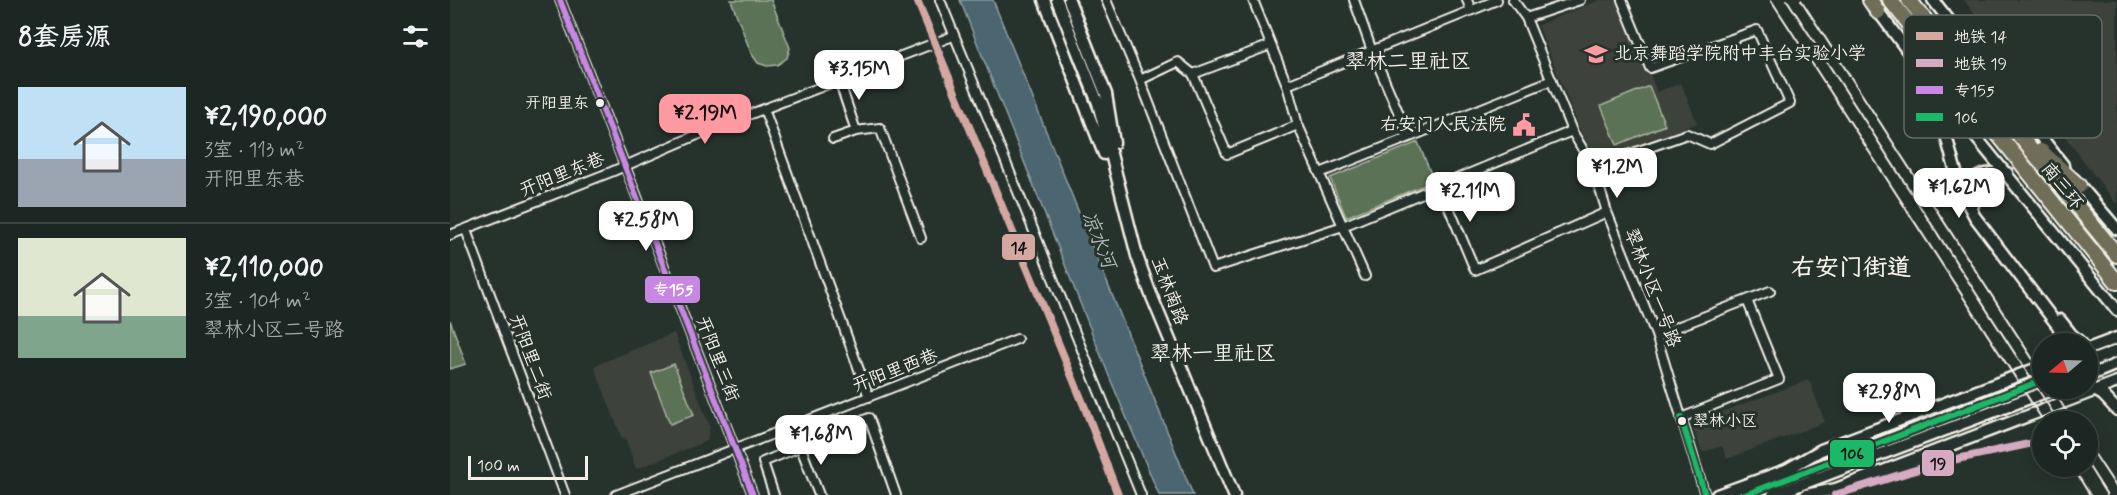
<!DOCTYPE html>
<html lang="zh">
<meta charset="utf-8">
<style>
:root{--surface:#1c2622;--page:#252e2a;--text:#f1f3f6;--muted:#a0a5a5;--line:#3a4340;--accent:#ff9aa2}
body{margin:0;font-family:Mynerve,"LXGW WenKai TC",sans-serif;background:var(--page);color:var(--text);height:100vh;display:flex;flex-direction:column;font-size:22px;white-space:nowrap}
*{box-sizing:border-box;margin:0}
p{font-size:20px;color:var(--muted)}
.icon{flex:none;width:33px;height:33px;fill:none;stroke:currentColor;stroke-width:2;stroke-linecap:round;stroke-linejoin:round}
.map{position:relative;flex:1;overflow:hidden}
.details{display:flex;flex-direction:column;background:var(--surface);width:450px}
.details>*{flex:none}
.needle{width:39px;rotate:251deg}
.fabs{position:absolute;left:1582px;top:333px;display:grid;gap:12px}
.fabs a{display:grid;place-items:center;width:66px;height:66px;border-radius:50%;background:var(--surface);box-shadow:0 3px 15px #0003,0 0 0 2px var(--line);font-size:30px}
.scale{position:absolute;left:18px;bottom:15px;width:120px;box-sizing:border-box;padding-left:6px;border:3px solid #f4f1e8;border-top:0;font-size:16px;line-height:21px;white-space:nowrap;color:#f4f1e8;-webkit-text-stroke:4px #26332d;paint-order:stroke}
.price{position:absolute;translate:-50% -51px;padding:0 14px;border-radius:12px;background:#fff;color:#222;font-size:20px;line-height:39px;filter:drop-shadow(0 2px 3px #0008)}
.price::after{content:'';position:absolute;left:50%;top:36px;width:18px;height:14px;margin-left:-9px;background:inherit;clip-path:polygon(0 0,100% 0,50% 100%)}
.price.selected{background:var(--accent);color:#111}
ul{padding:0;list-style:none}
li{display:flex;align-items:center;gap:18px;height:150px;padding:0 18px}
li+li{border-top:2px solid var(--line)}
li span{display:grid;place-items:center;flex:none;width:168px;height:120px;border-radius:0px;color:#555}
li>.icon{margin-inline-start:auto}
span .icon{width:72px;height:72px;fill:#fffc;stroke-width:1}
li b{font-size:26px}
h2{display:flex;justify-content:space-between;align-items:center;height:72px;padding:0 18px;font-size:26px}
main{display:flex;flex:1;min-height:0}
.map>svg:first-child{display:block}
.built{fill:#3c433a}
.green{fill:#5b7256;stroke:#a8b29f;stroke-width:1.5}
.water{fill:#4c6671;stroke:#8f9ea1;stroke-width:1.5}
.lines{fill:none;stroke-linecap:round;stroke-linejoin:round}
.street-casing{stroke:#f4f1e8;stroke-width:12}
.secondary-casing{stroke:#f4f1e8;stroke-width:15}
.highway-casing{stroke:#f4f1e8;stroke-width:18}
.street{stroke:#26332d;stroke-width:8}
.secondary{stroke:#26332d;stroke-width:10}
.highway{stroke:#706e59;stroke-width:14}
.rail{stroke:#f4f1e8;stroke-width:2}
.bus-1-casing{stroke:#26332d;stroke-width:10}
.bus-2-casing{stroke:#26332d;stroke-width:10}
.bus-1{stroke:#c787e3;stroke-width:6}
.bus-2{stroke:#1ab867;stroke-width:6}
.metro-1-casing{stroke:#26332d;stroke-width:12}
.metro-2-casing{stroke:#26332d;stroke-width:12}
.metro-1{stroke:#d4a7a1;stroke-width:8}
.metro-2{stroke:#d6aac1;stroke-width:8}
.bus-dot{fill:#f4f1e8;stroke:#26332d;stroke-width:2}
.labels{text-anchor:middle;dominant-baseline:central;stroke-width:6;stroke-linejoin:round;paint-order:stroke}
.bus-label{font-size:16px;fill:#f4f1e8;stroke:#26332d;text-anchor:end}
.poi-label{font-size:18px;fill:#f4f1e8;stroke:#26332d;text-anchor:start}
.street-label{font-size:18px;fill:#f4f1e8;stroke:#26332d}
.water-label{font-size:20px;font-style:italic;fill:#b1b9b8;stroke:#26332d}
.quarter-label{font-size:21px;fill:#f4f1e8;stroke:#26332d}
.district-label{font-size:24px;font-weight:bold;fill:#f4f1e8;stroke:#26332d}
.key{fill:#26332d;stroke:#646c65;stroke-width:1.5}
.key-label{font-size:16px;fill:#f4f1e8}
.line-badge{stroke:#26332d;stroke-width:2}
.badge-label{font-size:16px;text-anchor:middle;font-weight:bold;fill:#fff}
.pale-badge-label{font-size:16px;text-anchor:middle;font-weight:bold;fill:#111}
</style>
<main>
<section class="details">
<h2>8套房源<svg class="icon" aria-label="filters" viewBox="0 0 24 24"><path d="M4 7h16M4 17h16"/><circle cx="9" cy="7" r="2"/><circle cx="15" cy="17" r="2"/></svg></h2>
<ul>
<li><span style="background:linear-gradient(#bfe0f5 60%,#9aa5b1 0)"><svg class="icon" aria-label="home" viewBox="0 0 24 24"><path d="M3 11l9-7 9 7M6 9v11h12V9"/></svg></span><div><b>¥2,190,000</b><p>3室 · 113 m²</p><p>开阳里东巷</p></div></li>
<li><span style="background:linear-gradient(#dfe7d0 65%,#7fa58c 0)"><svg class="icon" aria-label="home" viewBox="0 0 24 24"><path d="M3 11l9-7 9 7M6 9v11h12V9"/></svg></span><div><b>¥2,110,000</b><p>3室 · 104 m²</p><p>翠林小区二号路</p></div></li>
</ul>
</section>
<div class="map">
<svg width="1667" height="495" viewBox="0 0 1667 495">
<rect width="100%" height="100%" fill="#26332d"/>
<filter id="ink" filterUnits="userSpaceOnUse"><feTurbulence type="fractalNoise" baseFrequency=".0167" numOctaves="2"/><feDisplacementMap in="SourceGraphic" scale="12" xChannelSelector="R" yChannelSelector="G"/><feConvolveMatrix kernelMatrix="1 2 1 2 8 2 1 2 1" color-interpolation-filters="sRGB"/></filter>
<g filter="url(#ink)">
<path class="built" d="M 1150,0 L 1171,0 L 1207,92 L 1231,83 L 1247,123 L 1144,164 L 1088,25 Z
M 1514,0 L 1667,0 L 1667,205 L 1592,106 Z
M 224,333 L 260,427 L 257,441 L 186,469 L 175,437 L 172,438 L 144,366 Z
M 1359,380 L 1375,422 L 1277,459 L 1272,446 L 1252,452 L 1241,423 Z"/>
<path class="green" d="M 281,0 L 321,0 L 340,48 L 337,58 L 327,65 L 317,66 L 308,63 L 301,53 Z
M 1199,86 L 1215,125 L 1167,145 L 1151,106 Z
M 968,142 L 984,181 L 896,217 L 880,178 Z
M 0,320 L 16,364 L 0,369 Z
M 224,364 L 244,415 L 220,424 L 201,373 Z"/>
<path class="water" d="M 510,0 L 543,0 L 743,495 L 709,495 L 659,376 Z"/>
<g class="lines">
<g class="street-casing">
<path id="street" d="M 110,0 C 174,165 240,330 303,495
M 490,0 L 691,495
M 656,0 L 690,80 L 763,268 L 893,226 L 1122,131
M 803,0 L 837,85 L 848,125 L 915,276
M 904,0 L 922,51 L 959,137
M 1017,0 L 1021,10
M 1063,0 L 1076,18 L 1122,131 L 1143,167 L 1157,212 L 1206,335 L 1255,495
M 1076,18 L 1130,0
M 743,74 L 821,45
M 389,80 L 406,131
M 690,80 L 728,62 L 743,74 L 777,154 L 848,125
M 837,85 L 1047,0
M 314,109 L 419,397
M 383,139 L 406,131 L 430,128 L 471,238
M 1143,167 L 1237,134 L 1260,144 L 1340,103 L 1307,30 L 1200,68 L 1172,0
M 870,173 L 1102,80
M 990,186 L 1025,270 L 1157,212
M 16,230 L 115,495
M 0,235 L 161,172 L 254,132 L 503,36
M 1206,335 L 1320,291
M 1231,418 L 1329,379 L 1297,300
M 343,427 L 369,495
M 166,495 L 567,339
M 324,495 L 313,462 L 419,418 L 446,495"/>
</g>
<g class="secondary-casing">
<path id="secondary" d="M 594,0 L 654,154
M 607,0 L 648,103 L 687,256 L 700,292 L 784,495
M 619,0 L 656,94 L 664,143
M 1483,0 L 1613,165
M 1425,7 L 1477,77 L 1667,310
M 1481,86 C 1498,129 1501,176 1525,217 L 1608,326 L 1615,344
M 1624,179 L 1667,229
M 1523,205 C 1514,176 1532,171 1557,173
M 1610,320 L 1621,334 L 1632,344
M 1638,349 L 1667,338
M 1638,362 L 1667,351
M 1638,376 L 1667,364
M 1641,388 L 1653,395 L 1667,410
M 1267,495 L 1336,470 L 1371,450 L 1593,366
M 1295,495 L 1593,380
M 1323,495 L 1606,388
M 1356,495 L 1386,489 L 1667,382"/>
</g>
<g class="highway-casing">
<path id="highway" d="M 1420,0 L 1428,12
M 1440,0 L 1667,282
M 1459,0 L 1667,255
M 1591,151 L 1629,186"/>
</g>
<use href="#street" class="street"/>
<use href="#secondary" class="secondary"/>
<use href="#highway" class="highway"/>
<path class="rail" d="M 1321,0 L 1594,422
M 1337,0 L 1609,422
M 1351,0 L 1593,375
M 1602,388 L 1623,422
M 1638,444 L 1667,488
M 1638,465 L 1657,495
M 1622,466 L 1640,495"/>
<g class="bus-1-casing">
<path id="bus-1" d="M 110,0 L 303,495"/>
</g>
<g class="bus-2-casing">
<path id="bus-2" d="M 1231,418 L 1255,495
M 1295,495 L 1593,380"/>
</g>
<use href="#bus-1" class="bus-1"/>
<use href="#bus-2" class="bus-2"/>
<g class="metro-1-casing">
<path id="metro-1" d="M 467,0 L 635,408 L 668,495"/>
</g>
<g class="metro-2-casing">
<path id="metro-2" d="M 1385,495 L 1488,463 L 1593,441"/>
</g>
<use href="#metro-1" class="metro-1"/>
<use href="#metro-2" class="metro-2"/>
</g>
</g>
<defs>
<g id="school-bare" transform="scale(1.8)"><path d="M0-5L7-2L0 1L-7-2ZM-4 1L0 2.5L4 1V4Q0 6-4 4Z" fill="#ff9aa2" stroke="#26332d" stroke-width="2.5" paint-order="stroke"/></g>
<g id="civic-bare" transform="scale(1.8)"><path d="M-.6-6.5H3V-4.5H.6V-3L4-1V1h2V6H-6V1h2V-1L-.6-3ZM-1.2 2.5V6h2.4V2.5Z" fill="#ff9aa2" stroke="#26332d" stroke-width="2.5" paint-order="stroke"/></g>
</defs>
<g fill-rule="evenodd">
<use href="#school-bare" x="1146" y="54"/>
<use href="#civic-bare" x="1074" y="125"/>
</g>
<g class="bus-dot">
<circle cx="150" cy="103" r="5"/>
<circle cx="1232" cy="421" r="5"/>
</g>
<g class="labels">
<g class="bus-label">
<text x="139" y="103">开阳里东</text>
<text x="1243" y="421" text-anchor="start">翠林小区</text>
</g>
<g class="poi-label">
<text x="1164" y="54">北京舞蹈学院附中丰台实验小学</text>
<text x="1056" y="125" text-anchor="end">右安门人民法院</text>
</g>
<g class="street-label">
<text transform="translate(112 175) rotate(-22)">开阳里东巷</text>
<text transform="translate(1612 186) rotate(51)">南三环</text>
<text transform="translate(1202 288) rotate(69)">翠林小区一号路</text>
<text transform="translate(719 291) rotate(69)">玉林南路</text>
<text transform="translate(80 357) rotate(70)">开阳里二街</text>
<text transform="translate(267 359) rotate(69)">开阳里三街</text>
<text transform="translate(445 371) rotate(-21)">开阳里西巷</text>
</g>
<g class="water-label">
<text transform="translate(648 240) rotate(68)">凉水河</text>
</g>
<g class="quarter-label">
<text x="958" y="62">翠林二里社区</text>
<text x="763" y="354">翠林一里社区</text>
</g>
<g class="district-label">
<text x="1401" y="268">右安门街道</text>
</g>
</g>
<rect x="1454" y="15" width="198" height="123" rx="9" class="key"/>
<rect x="1466" y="32" width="27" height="8" fill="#d4a7a1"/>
<rect x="1466" y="59" width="27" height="8" fill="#d6aac1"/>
<rect x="1466" y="86" width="27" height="8" fill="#c787e3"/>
<rect x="1466" y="113" width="27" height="8" fill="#1ab867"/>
<g class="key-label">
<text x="1504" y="42">地铁 14</text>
<text x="1504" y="69">地铁 19</text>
<text x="1504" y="96">专155</text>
<text x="1504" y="123">106</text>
</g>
<g class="line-badge">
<rect x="551" y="233" width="35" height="28" rx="6" fill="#d4a7a1"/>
<rect x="194" y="275" width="57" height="29" rx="6" fill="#c787e3"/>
<rect x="1379" y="439" width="46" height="29" rx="6" fill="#1ab867"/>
<rect x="1471" y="449" width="34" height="28" rx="6" fill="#d6aac1"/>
</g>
<g class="badge-label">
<text x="223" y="295">专155</text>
</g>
<g class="pale-badge-label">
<text x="569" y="253">14</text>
<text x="1402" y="459">106</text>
<text x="1488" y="469">19</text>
</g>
</svg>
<div class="fabs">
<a><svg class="needle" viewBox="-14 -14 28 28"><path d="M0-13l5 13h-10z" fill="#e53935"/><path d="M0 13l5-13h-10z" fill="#a0a5a5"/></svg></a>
<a><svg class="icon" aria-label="locate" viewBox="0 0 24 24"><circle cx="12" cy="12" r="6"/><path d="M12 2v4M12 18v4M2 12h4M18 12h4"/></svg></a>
</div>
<div class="scale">100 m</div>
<b class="price" style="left:409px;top:101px">¥3.15M</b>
<b class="price selected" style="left:255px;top:145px">¥2.19M</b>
<b class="price" style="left:1167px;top:199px">¥1.2M</b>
<b class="price" style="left:1509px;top:219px">¥1.62M</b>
<b class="price" style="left:1020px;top:223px">¥2.11M</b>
<b class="price" style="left:196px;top:252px">¥2.58M</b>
<b class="price" style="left:1439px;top:424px">¥2.98M</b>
<b class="price" style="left:371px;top:466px">¥1.68M</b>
</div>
</main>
